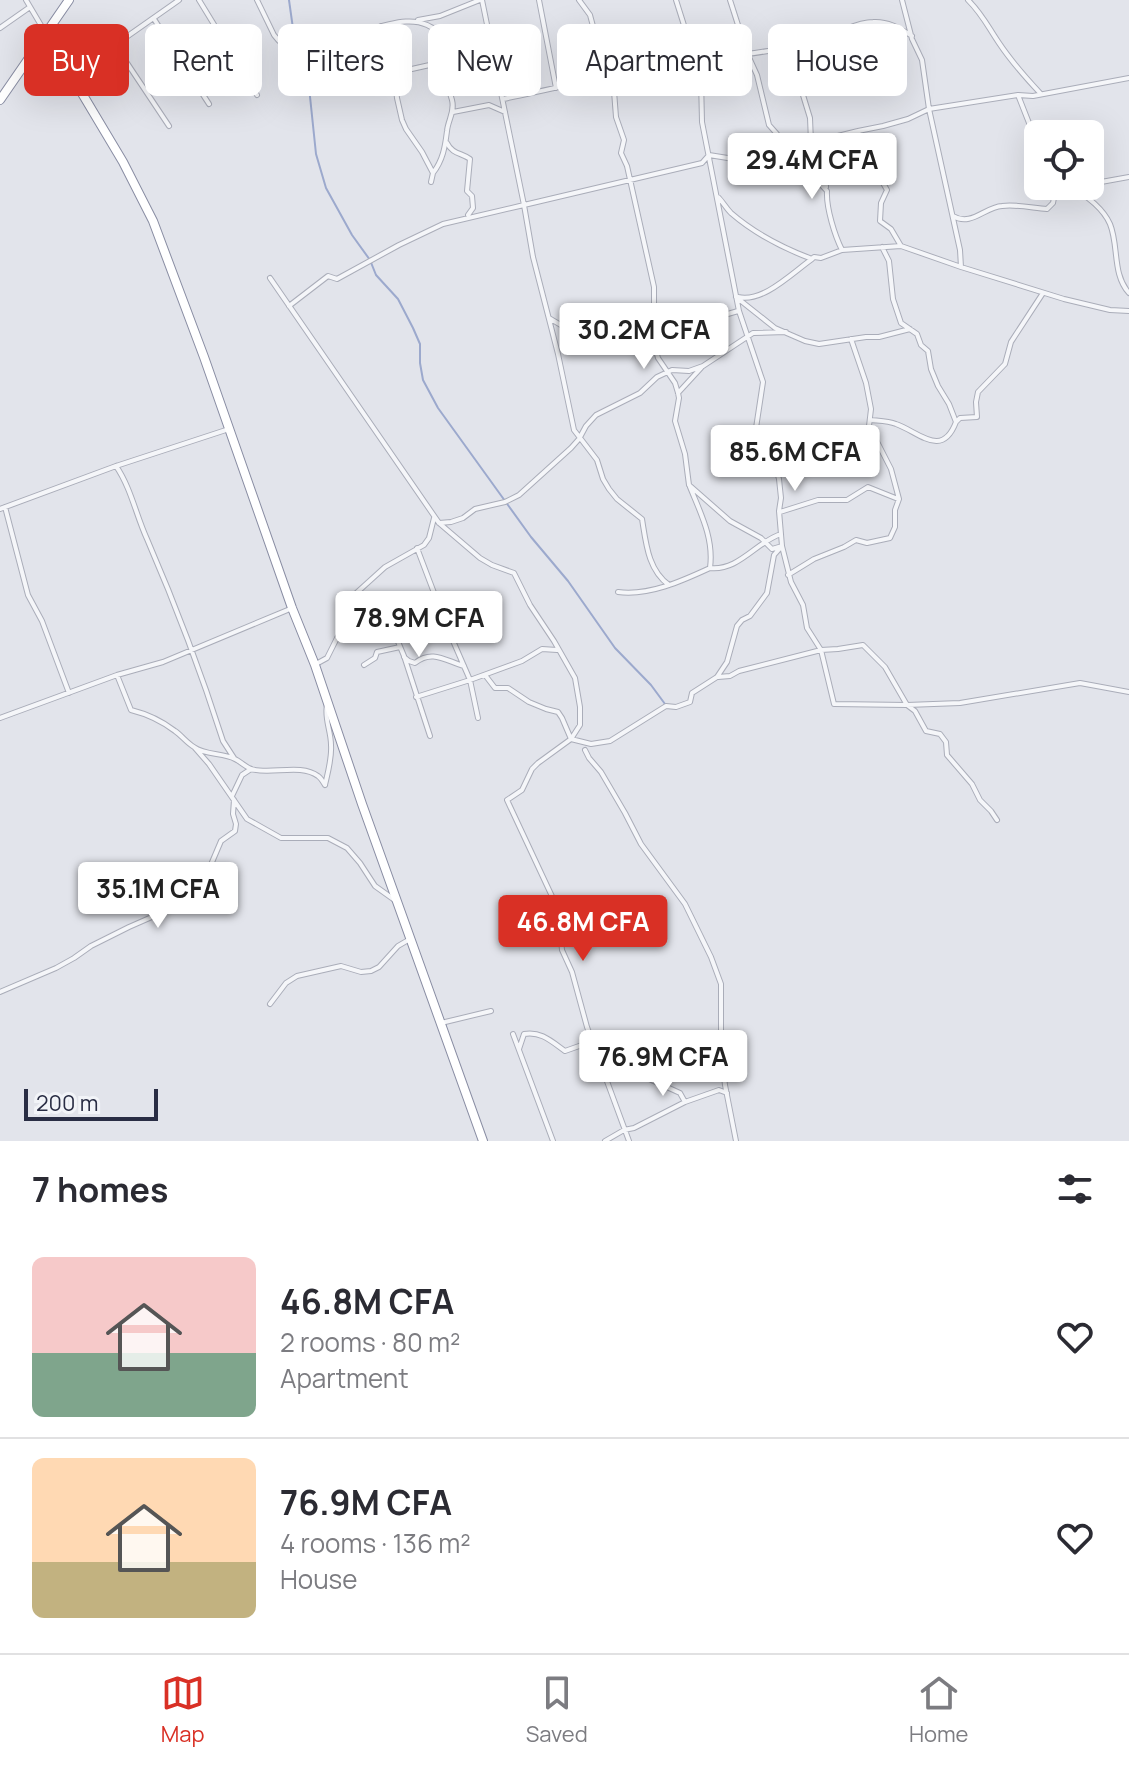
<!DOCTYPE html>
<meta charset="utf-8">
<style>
:root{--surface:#fff;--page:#f2f2f3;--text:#2b2b33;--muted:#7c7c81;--line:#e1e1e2;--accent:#d93025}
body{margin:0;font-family:Manrope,sans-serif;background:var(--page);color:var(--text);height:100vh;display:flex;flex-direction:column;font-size:30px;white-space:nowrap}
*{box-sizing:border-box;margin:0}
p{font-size:26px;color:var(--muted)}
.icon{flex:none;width:44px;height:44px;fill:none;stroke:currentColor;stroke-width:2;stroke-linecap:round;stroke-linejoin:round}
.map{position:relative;height:1141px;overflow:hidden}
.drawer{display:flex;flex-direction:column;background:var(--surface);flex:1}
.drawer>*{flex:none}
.guide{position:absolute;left:24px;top:24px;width:1082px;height:72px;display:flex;gap:16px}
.tools{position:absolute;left:1024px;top:120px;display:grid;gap:16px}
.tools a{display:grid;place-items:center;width:80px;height:80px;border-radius:12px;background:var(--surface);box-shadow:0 8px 32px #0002;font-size:40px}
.scale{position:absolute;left:24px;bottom:20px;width:134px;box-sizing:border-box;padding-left:8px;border:4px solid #292d44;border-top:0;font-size:22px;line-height:28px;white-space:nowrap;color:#292d44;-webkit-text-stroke:6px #f2f4f8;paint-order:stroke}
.price{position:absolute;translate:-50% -68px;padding:0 18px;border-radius:8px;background:#fff;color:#222;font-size:26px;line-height:52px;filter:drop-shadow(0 2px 4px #0008)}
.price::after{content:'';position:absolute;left:50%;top:48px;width:24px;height:18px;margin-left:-12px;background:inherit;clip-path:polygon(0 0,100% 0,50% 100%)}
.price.current{background:var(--accent);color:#fff}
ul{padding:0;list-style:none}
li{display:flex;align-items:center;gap:24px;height:200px;padding:0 32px}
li+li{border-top:2px solid var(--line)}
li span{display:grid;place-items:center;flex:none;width:224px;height:160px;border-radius:12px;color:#555}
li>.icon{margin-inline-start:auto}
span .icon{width:96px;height:96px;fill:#fffc;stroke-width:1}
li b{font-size:34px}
h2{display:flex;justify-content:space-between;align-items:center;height:96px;padding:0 32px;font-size:34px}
.tag{padding:0 28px;border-radius:12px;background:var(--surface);box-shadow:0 8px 32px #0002;font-size:28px;line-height:72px}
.tag.current{background:var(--accent);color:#fff}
.tabs{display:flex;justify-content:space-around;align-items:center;height:112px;border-top:2px solid var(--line);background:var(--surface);font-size:22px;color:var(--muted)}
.tabs a{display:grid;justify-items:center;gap:4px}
.tabs .current{color:var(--accent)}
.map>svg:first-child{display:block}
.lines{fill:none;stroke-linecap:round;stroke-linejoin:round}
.stream{stroke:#9ca9cd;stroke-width:2}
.street-casing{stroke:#aaadb9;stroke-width:6}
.highway-casing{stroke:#898da3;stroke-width:10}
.street{stroke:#f5f6f9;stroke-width:4}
.highway{stroke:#fff;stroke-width:8}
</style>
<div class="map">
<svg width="1129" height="1141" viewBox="0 0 1129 1141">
<rect width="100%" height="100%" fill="#e2e4eb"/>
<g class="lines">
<path class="stream" d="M 289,0 L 297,57 L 309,87 L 316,154 L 326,188 L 352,235 L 370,260 L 376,275 L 398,299 L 413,328 L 420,344 L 420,363 L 423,380 L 438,408 L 531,537 L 568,581 L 615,648 L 651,685 L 665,704"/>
<g class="street-casing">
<path id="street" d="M 26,0 L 45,32
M 199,0 L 257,95
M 257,0 L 274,35 L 279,41 L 302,33 L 321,35
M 482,0 L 524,205 L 702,163 L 709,155 L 740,160 L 858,131 L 883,126 L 908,119 L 929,109 L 960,250 L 961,267 L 1064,299 L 1110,310 L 1129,311
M 539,0 L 556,88
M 579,0 L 590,15 L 597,41 L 611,64 L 609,77 L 614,91 L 616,117 L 624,140 L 621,153 L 627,166 L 654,287 L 654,306 L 657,325 L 655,347 L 658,358 L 675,383 L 678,393 L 679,398 L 675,421 L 685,454 L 689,485 L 730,521 L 761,538 L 772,549 L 782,546 L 791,582 L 803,605 L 807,628 L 821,650 L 834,704 L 907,705 L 960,703 L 1080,683 L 1129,692
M 730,0 L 747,53 L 757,75 L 769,125 L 777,134 L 783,149 L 813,176 L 827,191 C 826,208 835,236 842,250
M 902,0 L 912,39 L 922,60 L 929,109 L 1018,95 L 1033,96 L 1129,78
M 968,0 C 983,15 988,27 999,43 C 1011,61 1026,78 1041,94
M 154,19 L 209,104
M 418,20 L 440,16 L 480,0
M 381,26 L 394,73 L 397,98 L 402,120 L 406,129 L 422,152 L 433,173 L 431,182
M 0,28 L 30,7
M 362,32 C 387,24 422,11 441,36 C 446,43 448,53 450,61
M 115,45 L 169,126
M 788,46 L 810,118 L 811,142 L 825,175 L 826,187
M 72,73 L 115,45 L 179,0
M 394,73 L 492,51
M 1018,95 L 1029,123 L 1038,156
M 503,99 C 559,88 614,73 670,64 C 707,58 743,56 779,49 C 798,45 820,39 838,32 C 849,28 860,22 873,22 C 888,21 899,28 912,36
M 453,112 L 489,105 L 505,112
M 858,131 L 863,148 L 887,190 L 881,203 L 880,221 L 891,229 L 901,246
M 447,143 C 452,154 462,153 470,159 L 467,191 L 472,196 L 473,208 L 468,215
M 433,173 C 443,160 445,147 447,131 C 448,120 455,112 452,100 C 449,88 443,75 438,64
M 1090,184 L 1129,177
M 1073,187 C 1087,197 1103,208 1110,224 C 1119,246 1112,274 1129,293
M 718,197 C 723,202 726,208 731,213 C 754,233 783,248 812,259 L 814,257 L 821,258 L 842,250 L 901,246 L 961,267
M 953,216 C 971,227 985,207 1002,206 C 1016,204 1033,208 1047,209 L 1053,203 L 1055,193 L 1077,186
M 270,278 L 439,523 L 480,558 L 492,565 L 514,573 L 530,605 L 554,641 L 575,678 L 580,707 L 580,725 L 571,739 L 538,763 L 532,769 L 522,790 L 507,800 L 564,922 L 560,930 L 562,950 L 572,972 L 587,1027 L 629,1141
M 736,297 L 775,328 L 805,341 L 819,344 L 866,337 L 879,337 L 910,329
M 738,297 C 763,303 792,273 812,259
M 289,306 L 328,276 L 337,279 L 399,245 L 443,224 L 524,205 L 533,257 L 558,354 L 574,430 L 597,460 L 603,479 L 609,489 L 617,499 L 642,519 C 646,543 648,570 669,585
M 549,318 L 591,343 L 599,345 L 613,344 L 655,347 L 699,319 L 721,316 L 738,311
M 678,393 L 701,368
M 870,420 C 879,421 888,421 896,424 C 919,432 942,459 956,422 L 949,404 L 938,386 L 931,369 L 928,351 L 921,345 L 917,334 L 901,323 L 893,299 L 889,261 L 882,247
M 956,422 L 960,418 L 977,417 L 976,402 L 978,392 L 1005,364 L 1011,342 L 1043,293
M 116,466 C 131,488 136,515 147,539 C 176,606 201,672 223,741 L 234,758
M 5,507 L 28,595 L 42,621 L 69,693
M 0,509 L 116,466 L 229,429
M 780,512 L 818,500 L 847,500 L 868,487 L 898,499
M 439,523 L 451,522 L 463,518 L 475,509 L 505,502 L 519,495 L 571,448 L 579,439 L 586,426 L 596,415 L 640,393 L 657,377 L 672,370 L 689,371 L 703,366 L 753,333 L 786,332
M 417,548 L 447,627 L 470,680 L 478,718
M 710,568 C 739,571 756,542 781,534
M 788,575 L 814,559 L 844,547 L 856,540 L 867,543 L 890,538 L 895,527 L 895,510 L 899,499 L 891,469 L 869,426 L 871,409 L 866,383 L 851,339
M 618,592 C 649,596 682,581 710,568 C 714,539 701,514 690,487
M 378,594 L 404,656 L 430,736
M 404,657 L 409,661 L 415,663 C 432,649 446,661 464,666
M 316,664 L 327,658 L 347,618 L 353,596 L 385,567 L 424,545 L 429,538 L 434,518
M 364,665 L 375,658 L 377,652 L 400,647
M 117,675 L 131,710 C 147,714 162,721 175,731 C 182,736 187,743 194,747 C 204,755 224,753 235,759 C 241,762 244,766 251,769 C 270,775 301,763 318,776 C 321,778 323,782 325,785
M 485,675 L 495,688 L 508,688 L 529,702 L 546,709 L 558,712 L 562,718 L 571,739
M 718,677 L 730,676 L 739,671 L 821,650 L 838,649 L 863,645 L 885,667 L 907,705 L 915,711 L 926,731 L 940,734 L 946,742 L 947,755 L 972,784 L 980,800 L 991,811 L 997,820
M 416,697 L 470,680 L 522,661 L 542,649 L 557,650
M 0,718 L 117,675 L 163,662 L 290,609
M 571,739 L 591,744 L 610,741 L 666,706 L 676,707 L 690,702 L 692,693 L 717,677 L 727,662 L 737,626 L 742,620 L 750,616 L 767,593 L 774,555 L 782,546 L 779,511 L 781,498 L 779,479 L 774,462 L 763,444 L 756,428 L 763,382 L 739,311 L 702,122 L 701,79 L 676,0
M 195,748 L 209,764 L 247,819 L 281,838 L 328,838 L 347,848 L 360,863 L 375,886 L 396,901
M 585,750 L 589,758 L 601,772 L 625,813 L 641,844 L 685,904 L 711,957 L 721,984 L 721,1053 L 725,1085 L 736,1141
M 325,785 C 328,772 332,758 331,745 C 331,731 324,718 327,705
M 232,796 L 242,775 L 251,769
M 0,992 L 56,968 L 74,958 L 91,946 L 129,927 L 186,902 L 207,874 L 221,841 L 235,831 L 236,824 L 233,814 L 234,800
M 270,1004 L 286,983 L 297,976 L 341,966 L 361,972 L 371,971 L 379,967 L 398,946 L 410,939
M 441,1023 L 491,1011
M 513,1034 L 553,1141
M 519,1049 L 524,1034 C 541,1031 551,1041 565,1051 L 582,1045 L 595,1047 L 636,1073 L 680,1093 L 685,1102
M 605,1141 L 624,1130 L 634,1128 L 685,1102 L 719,1090 L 727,1093"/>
</g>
<g class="highway-casing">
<path id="highway" d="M 46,33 L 123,162 L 153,221 L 204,357 L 292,608 L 315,665 L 362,804 L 483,1141
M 0,100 L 69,0"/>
</g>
<use href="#street" class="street"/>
<use href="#highway" class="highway"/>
</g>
</svg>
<div class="tools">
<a><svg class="icon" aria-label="locate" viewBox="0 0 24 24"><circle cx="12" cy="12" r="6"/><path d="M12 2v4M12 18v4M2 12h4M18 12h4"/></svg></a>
</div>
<div class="scale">200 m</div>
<b class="price" style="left:812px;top:201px">29.4M CFA</b>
<b class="price" style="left:644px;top:371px">30.2M CFA</b>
<b class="price" style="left:795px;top:493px">85.6M CFA</b>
<b class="price" style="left:419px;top:659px">78.9M CFA</b>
<b class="price" style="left:158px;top:930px">35.1M CFA</b>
<b class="price current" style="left:583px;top:963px">46.8M CFA</b>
<b class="price" style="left:663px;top:1098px">76.9M CFA</b>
<div class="guide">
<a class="tag current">Buy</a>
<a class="tag">Rent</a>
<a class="tag">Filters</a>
<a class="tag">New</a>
<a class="tag">Apartment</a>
<a class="tag">House</a>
</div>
</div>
<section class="drawer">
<h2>7 homes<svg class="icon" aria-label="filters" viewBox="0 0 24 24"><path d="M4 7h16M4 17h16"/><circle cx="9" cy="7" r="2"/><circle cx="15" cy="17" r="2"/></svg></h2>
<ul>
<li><span style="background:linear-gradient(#f6c9c9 60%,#7fa58c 0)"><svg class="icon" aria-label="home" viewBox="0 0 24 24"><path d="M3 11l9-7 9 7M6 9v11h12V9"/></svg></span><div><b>46.8M CFA</b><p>2 rooms · 80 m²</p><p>Apartment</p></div><svg class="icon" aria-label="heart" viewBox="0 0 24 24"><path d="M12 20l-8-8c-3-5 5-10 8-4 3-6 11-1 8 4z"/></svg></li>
<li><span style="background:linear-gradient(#ffd9b3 65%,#c2b280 0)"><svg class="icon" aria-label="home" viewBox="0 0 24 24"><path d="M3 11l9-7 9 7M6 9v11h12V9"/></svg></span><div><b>76.9M CFA</b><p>4 rooms · 136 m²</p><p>House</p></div><svg class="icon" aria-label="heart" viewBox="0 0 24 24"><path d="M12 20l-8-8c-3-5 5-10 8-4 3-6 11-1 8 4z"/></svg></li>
</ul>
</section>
<nav class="tabs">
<a class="current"><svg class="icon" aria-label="map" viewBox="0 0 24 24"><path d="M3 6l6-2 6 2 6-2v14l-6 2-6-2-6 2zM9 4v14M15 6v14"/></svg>Map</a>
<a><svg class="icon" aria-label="saved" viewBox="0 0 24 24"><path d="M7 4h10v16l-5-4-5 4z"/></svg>Saved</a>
<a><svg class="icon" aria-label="home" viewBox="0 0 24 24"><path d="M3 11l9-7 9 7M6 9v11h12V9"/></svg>Home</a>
</nav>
